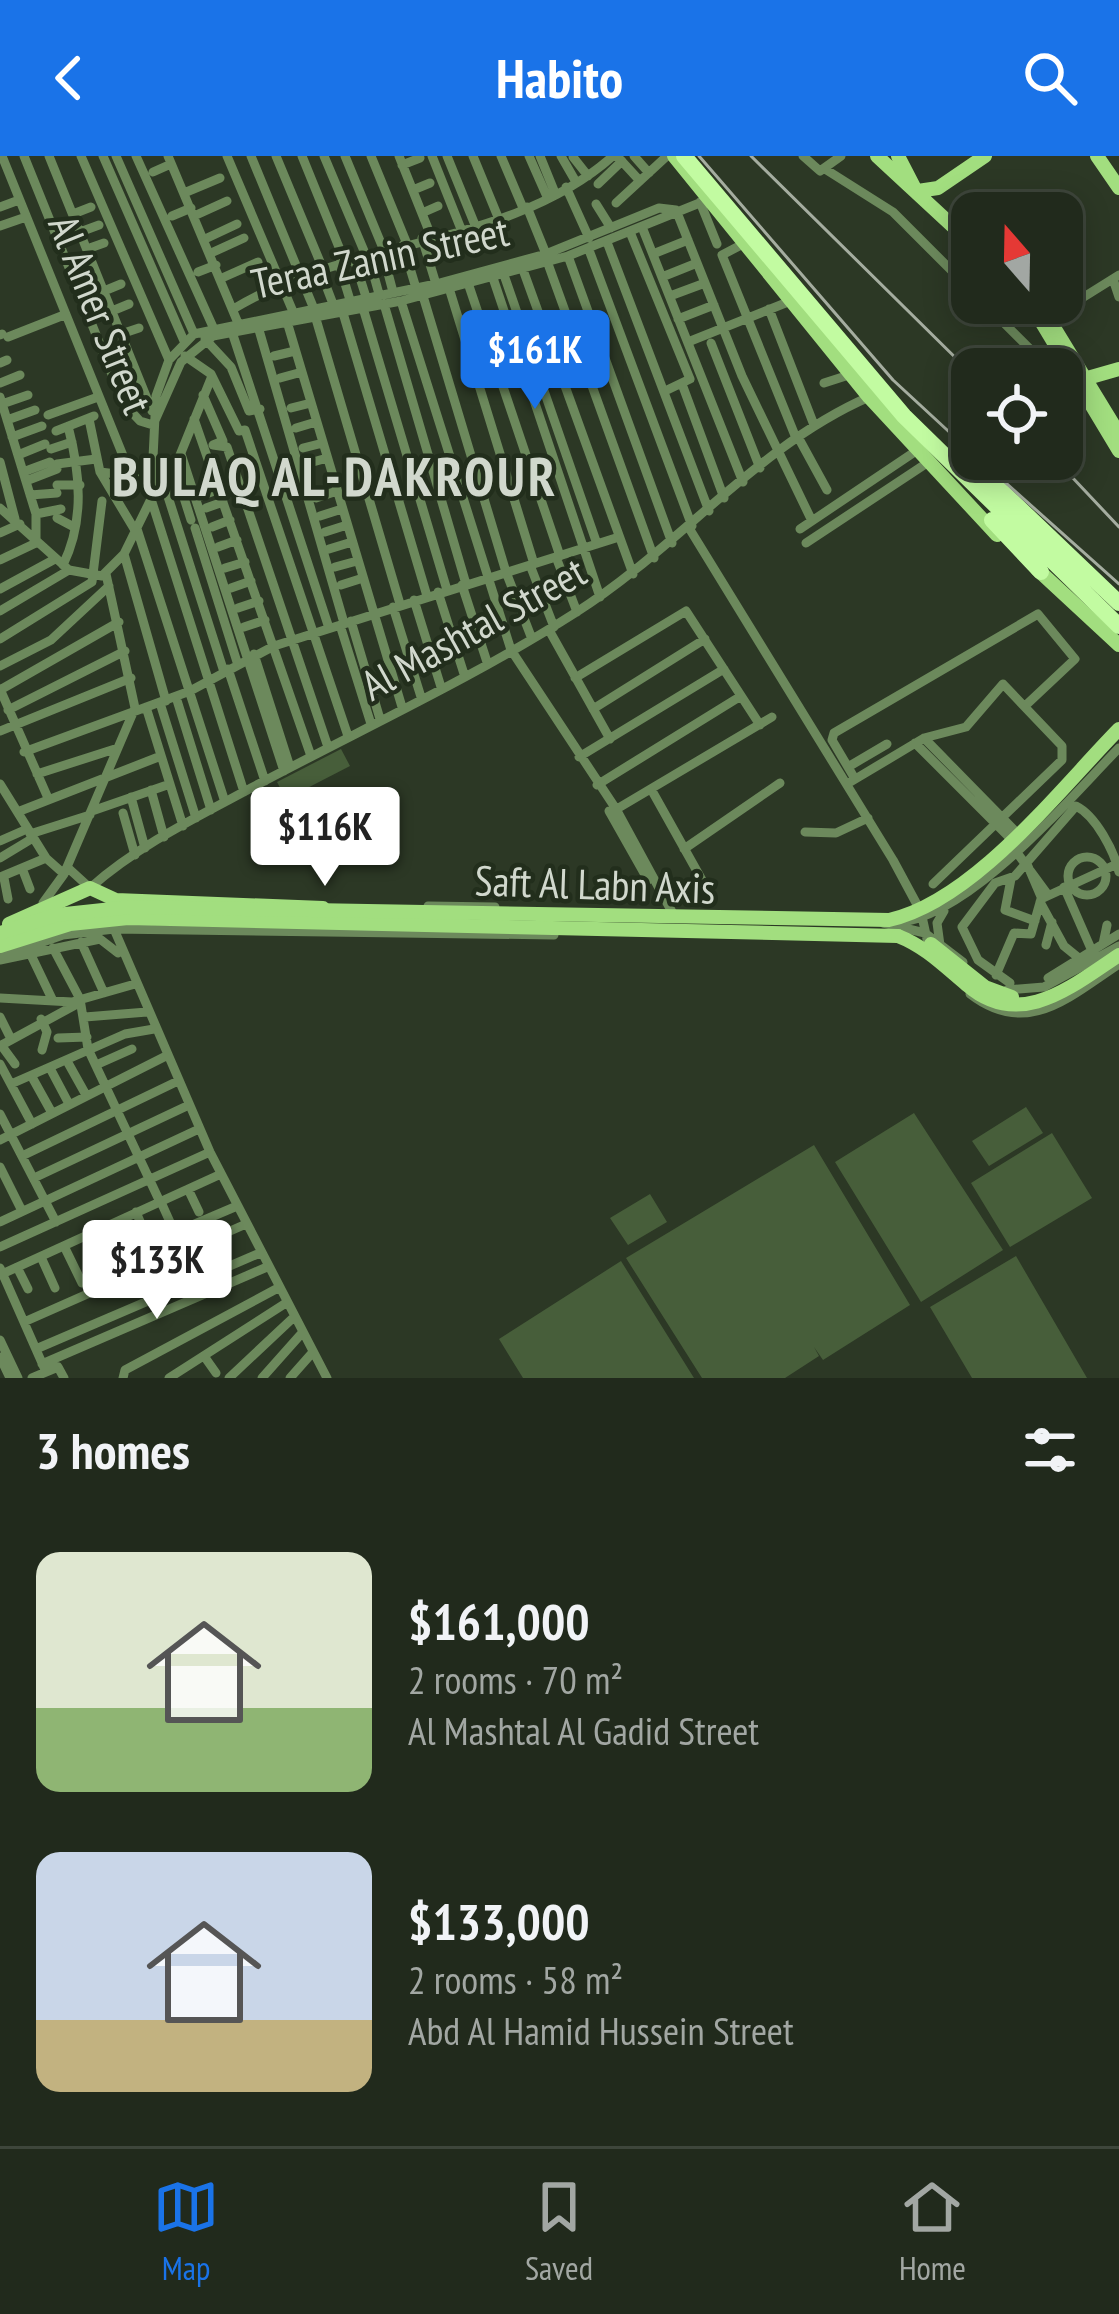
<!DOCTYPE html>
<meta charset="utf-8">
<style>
:root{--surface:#212a1c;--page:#2d3629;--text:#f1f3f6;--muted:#a2a7a3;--line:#3e463b;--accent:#1a73e8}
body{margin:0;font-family:"PT Sans Narrow",sans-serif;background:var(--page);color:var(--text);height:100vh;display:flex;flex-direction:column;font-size:45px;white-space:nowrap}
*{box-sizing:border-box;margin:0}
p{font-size:39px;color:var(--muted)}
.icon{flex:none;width:66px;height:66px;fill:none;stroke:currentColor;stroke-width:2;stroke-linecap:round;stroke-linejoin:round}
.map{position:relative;height:1222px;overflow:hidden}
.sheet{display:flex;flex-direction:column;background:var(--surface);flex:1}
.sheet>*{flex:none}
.needle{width:78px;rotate:340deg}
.buttons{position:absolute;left:951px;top:36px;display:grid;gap:24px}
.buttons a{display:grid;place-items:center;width:132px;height:132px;border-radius:24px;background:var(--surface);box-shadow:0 6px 30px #0003,0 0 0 3px var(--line);font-size:60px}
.price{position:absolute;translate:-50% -102px;padding:0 27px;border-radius:12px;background:#fff;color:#222;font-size:39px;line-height:78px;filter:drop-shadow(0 3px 6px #0008)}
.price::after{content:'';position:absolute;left:50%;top:72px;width:36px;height:27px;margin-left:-18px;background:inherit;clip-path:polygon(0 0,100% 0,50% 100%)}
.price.on{background:var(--accent);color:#fff}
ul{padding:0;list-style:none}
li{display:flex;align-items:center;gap:36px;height:300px;padding:0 36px}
li span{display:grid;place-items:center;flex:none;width:336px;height:240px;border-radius:24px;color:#555}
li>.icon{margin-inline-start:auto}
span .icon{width:144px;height:144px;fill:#fffc;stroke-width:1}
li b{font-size:51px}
h2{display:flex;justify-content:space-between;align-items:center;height:144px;padding:0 36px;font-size:51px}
header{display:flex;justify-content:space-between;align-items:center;height:156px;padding:0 36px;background:var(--accent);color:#fff;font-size:54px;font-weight:600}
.tab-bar{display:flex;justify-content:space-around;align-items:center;height:168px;border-top:3px solid var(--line);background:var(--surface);font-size:33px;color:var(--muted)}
.tab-bar a{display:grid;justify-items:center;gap:6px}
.tab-bar .on{color:var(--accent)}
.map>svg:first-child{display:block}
.green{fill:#475e3a}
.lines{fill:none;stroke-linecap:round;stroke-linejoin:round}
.minor{stroke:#6c895c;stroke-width:9}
.major{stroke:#a2de7f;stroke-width:14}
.highway{stroke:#c2fba1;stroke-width:16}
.rail{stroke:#a5ada0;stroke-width:3}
.major-bridge{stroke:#a2de7f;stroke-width:14}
.labels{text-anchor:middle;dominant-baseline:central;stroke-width:9;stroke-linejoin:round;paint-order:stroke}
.street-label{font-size:42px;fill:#d1d8cd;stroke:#222e1c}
.district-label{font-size:54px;font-weight:bold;letter-spacing:3px;fill:#d1d8cd;stroke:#222e1c}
</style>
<header><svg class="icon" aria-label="back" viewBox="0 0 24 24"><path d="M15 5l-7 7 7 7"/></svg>Habito<svg class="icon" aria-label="search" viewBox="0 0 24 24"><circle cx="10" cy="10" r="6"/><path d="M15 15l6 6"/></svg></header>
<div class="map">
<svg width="1119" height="1222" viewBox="0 0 1119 1222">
<rect width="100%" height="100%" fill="#2c3825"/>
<path class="green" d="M 341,593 L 350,610 L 286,643 L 277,626 Z
M 1026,951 L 1043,977 L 989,1010 L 972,985 Z
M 914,957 L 1003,1094 L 921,1146 L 835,1006 Z
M 1052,977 L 1092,1042 L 1010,1091 L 971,1027 Z
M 814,989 L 910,1149 L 823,1204 L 814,1191 L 819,1200 L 785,1222 L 702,1222 L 626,1102 Z
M 650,1038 L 667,1066 L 628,1089 L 610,1062 Z
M 1016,1100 L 1087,1222 L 972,1222 L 930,1151 Z
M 621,1105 L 694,1222 L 523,1222 L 499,1183 Z"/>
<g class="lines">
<path class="minor" d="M 2,0 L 130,317 L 154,325
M 24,0 L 124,248 L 140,265 L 153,269
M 49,0 L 152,255
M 81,0 L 169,204
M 103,0 L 184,185
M 116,0 L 194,178
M 136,0 L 213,171
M 168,0 L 238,167
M 227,0 L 294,158
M 251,0 L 314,153
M 276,0 L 323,113
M 302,0 L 345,106
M 324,0 L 367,102
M 345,0 L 385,97
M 371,0 L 407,88
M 399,0 L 431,80
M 432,0 L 461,73
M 447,0 L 475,69
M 473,0 L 498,61
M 501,0 L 523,52
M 529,0 L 548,43
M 540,0 L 555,37
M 561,0 L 576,26
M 617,0 L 640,25
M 634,0 L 649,17
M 803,0 L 820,15 L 841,0
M 573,1 L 588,20
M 402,9 L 420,2
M 825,13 L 893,56 L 972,135
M 153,16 L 171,8
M 598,28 L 622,5
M 566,31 L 589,82
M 413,34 L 430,27
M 184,37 L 220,22
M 700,46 L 717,88
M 616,47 L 667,0
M 596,48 L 611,72
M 0,51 L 19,44
M 527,51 L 546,98
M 676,54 L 742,220 L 812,365
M 422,57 L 438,50
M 73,58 L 91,51
M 172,60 L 191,52
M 194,60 L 227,45
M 0,70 L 26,61
M 642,71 L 743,326
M 80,76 L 99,69
M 630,76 L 690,223 L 665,235
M 422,82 L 436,128
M 205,83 L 237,68
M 607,86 L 709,355
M 743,88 L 722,99 L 796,282
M 403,89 L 416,132
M 87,93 L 104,87
M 589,94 L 692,370
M 211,97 L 244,82
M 383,98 L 393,136
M 653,98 L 688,84
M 568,100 L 672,387
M 369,102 L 379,138
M 354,103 L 366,141
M 547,105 L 654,402
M 339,108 L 350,144
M 522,111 L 633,418
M 320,114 L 333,148
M 198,116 L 216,109
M 503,116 L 597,388
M 492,119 L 600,441
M 662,121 L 697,107
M 222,122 L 258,106
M 1113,123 L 1119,141
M 468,127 L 560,400
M 449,132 L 534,408
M 104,135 L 121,128
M 423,140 L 506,416 L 532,483
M 670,140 L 705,127
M 401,145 L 511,494 L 616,653 L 672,756
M 984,147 L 1050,213
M 384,148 L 466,428
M 235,152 C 351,82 510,92 613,0
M 363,152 L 447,434
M 769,153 L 814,269
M 112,155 L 129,148
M 343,157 L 427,440
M 1055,159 L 1119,119
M 316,163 L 400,448
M 678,163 L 714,149
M 288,169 L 402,551
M 259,174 L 344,467
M 232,176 L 329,472
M 121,178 L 139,172
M 0,179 L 2,178
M 8,181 L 64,159
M 205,183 L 231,211 L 249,255 L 260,253
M 688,186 L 793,144
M 711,187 L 760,312
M 185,200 L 211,218 L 239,275 L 245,274
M 274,200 L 295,195
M 0,207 L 7,204
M 280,222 L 302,216
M 1062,225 L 1075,238
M 0,227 L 20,219
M 824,227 L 852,218
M 682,228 L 724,342
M 203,239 L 223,285 L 213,289 L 227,291 L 328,591
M 0,241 L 36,358 L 36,383
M 2,248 L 28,239
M 291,252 L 311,247
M 48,259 L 98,241
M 89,263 L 100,316 L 136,376
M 194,263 L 311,600
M 7,264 L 35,254
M 153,269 L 181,206 L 213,180 L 401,145 L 568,100 L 707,44
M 296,272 L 316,266
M 245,274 L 348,580
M 56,275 L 94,260
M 12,281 L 42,270
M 798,281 L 827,334
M 303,292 L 323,287
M 51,293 L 72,286
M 181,298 L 284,615
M 18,299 L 45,288
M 0,306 L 15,363
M 57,308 L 96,303
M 306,308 L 327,302
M 174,310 L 191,364
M 23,316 L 50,306
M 100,316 L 133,320
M 26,325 L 57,313
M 163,325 L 224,516
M 161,327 L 178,304 L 212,220
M 57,329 L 80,329
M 30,339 L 57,337
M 201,340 L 219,333
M 316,342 L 337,335
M 151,343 L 244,636
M 0,352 L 69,414 L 102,420 L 124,398 L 151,343 L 156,240 L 169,204 L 194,178 L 436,128 L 546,98 L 659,52 L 676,54
M 206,352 L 223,346
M 36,358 L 61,353
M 320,360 L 342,353
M 57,362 L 74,371
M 212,371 L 230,364
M 195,372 L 237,506
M 689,372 L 893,704 L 921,756 L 927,783
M 137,373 L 225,646
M 800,373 L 919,293
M 325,376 L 347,369
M 0,377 L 20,368
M 806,387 L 930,305
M 218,391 L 237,384
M 329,393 L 352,386
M 124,398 L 166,545
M 556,401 L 577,456
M 0,404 L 38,386
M 63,409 C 85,364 80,316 68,270
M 530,409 L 554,471
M 335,411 L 357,405
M 225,412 L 245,406
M 341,429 L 363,422
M 462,429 L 487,506
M 231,432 L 251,425
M 0,433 L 55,403
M 438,436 L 464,518
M 414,444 L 441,531
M 393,451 L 421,541
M 238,452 L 259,445
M 0,455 L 69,414
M 351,465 L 380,563
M 340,469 L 371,568
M 244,471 L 265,464
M 549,474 L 610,583
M 0,483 L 92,426 L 102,345
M 254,498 L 290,611
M 0,510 L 51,484 L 109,430
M 228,513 L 265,625
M 575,522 L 686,455 L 760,569
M 0,533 L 48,642
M 0,534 L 119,466
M 176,541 L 211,654
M 160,547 L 196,662
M 146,551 L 183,670
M 593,553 L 705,483
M 8,554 L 125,495
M 0,575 L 131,522
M 924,582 L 1021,681
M 915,587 L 1013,685
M 24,596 L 190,535 L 274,490 L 619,381
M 579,601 L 724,513
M 848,611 L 887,588
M 37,618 L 118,592
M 855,623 L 832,584 L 834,577 L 1038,458 L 1075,503 L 1025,550
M 0,628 L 46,702 L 64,718
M 847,628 L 924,582 L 966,571 L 1003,528 L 1062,590 L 1062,604 L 933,728
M 597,629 L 741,540
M 651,633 L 707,733
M 151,634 L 164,681
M 131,641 L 145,692
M 20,655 L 161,600
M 92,655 L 170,628
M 609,655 L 648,724
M 123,657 L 135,699
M 610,657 L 772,561
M 805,676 L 836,677 L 868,662
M 30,678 L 90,659
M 0,685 L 27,673
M 684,693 L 780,627
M 1015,694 L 1048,739
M1068 720a19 19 0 1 1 38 0a19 19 0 1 1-38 0Z
M 0,702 L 33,682
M 1027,708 L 1042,743
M 67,711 L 90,732 C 137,690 197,661 253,631 C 360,574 473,522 575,457 C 677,393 758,289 869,241
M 22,712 L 30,733
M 0,721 L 46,702
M 4,722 L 8,743
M 1011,723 L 1005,754 L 1035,765
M 1064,731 L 1092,795
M 1040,746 L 1064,790 L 1080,803
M 43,747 L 64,718 L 135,552 L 106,418
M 428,750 L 495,751
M 883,767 L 925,777 L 963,806
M 896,767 C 970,761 1068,644 1119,592
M 114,773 L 210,996 L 327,1222
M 81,786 L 104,837
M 1103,788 L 1107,769
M 940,789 L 937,767 L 944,755
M 1046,789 L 1052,766
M 53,792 L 80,843 L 88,893 L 160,1046
M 31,799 L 53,845
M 0,801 L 63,779 L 114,773 L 554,779
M 0,804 L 100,783 L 118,797
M 996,819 L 1014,777 L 1031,778 L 1041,743 L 1119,707
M 1048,822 L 1119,778
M 1010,827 L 978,804 L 962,771 L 995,727 L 1015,720 L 1076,650 C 1096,660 1114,695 1119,716
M 1007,834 L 1044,831 L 1119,790
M 970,838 C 1027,882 1069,841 1119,808
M 0,842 L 72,846 L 135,828
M 0,861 L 10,881
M 85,861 L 147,856
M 41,863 L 47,876 L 42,894
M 58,882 L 87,881
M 1,889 L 15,908
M 0,890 L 77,848
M 67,905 L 86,939
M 0,908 L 32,968
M 96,909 L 132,893
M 51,914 L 69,948
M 32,921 L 52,957
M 11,928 L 125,878 L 154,873
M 0,958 L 56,1066
M 0,984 L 166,900
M 22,1000 L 178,925
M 0,1011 L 22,1055
M 34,1022 L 189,949
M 188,1033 L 199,1056
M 161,1046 L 170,1066
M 136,1056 L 145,1077
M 0,1066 L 199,973
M 111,1068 L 126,1101
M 88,1079 L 104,1113
M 64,1090 L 82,1127
M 0,1091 L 210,996
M 134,1094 L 237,1050
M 41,1101 L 55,1132
M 17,1111 L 28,1133
M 0,1112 L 46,1216
M 0,1119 L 221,1018
M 24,1166 L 246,1068
M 0,1184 L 18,1222
M 36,1193 L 260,1097
M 204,1200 L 216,1217
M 0,1201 L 10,1222
M 42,1208 L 267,1111
M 32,1222 L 58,1211 L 64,1222
M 123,1222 L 125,1214 L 278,1132
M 169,1222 L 286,1147
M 229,1222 L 294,1161
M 262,1222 L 302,1177
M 290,1222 L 313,1196"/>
<path class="major" d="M 674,0 L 869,241 L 997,379
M 877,0 L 972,88
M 898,0 L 914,31
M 1097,0 L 1119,32
M 918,35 L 938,32 L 985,0
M 1030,147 L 1119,295
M 1077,225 L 1119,213
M 1037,413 L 1119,489
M 9,768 L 90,732 L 116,744 L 323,752
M 0,790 L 70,768 L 128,762 L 898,780"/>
<path class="highway" d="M 684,0 L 904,260 L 1119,470
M 951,299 L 991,325 L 1119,447
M 992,364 L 1041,416"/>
<path class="rail" d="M 699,0 L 893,224 L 972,297
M 751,0 L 972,218
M 979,303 L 1119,428
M 1055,303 L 1119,371"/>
<path class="major-bridge" d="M 1039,147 L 1119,278
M 0,777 L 56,759 L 131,751 L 889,764 C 974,745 1060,633 1119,573
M 898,780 C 926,791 944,810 967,829 C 1020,875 1072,830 1119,799
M 931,788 L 985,831 L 1012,841"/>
</g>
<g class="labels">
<g class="street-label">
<text transform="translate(380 101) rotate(-12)">Teraa Zanin Street</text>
<text transform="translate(101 158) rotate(68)">Al Amer Street</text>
<text transform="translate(473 472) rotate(-29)">Al Mashtal Street</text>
<text transform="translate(595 728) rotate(2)">Saft Al Labn Axis</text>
</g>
<g class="district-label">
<text x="335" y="320">BULAQ AL-DAKROUR</text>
</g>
</g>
</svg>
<div class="buttons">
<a><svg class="needle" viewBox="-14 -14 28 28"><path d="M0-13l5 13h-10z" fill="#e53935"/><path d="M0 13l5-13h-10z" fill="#a2a7a3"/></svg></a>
<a><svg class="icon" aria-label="locate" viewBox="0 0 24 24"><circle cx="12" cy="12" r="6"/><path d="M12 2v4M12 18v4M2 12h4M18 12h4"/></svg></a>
</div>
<b class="price on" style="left:535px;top:256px">$161K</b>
<b class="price" style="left:325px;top:733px">$116K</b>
<b class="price" style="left:157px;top:1166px">$133K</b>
</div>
<section class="sheet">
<h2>3 homes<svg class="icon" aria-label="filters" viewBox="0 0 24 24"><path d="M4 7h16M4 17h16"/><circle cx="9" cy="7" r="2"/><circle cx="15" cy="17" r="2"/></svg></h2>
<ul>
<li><span style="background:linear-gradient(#dfe7d0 65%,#8fb573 0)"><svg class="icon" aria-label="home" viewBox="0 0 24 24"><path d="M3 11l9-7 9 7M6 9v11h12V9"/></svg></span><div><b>$161,000</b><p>2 rooms · 70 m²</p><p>Al Mashtal Al Gadid Street</p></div></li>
<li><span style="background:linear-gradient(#c9d6e8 70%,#c2b280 0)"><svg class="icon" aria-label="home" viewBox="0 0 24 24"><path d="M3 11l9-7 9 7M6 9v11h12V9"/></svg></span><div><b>$133,000</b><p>2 rooms · 58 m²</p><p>Abd Al Hamid Hussein Street</p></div></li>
</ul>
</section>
<nav class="tab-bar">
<a class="on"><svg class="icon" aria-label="map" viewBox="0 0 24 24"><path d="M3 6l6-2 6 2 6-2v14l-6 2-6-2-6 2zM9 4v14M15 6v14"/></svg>Map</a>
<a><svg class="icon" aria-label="saved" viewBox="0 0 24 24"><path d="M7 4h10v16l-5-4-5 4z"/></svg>Saved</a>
<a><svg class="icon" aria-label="home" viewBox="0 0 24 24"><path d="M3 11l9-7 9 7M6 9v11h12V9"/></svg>Home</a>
</nav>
